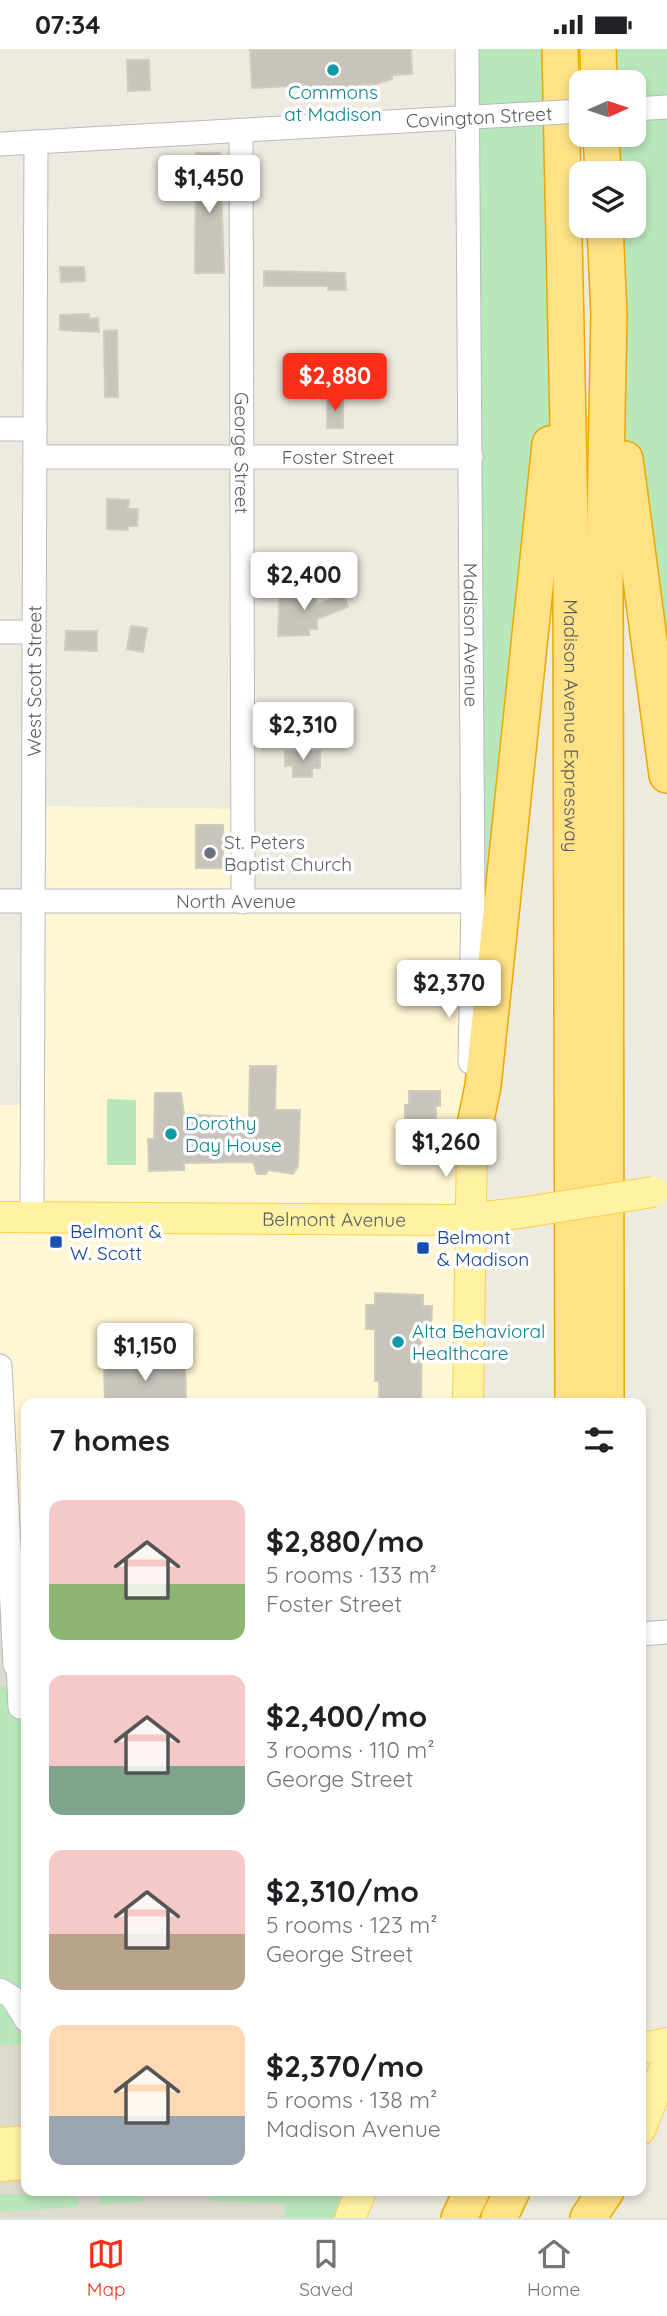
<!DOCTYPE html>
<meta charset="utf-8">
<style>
:root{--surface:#fff;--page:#f6f6f6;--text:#202124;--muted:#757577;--line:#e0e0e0;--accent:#fb2e18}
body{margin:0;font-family:Quicksand,sans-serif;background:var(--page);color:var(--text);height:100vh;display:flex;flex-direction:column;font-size:26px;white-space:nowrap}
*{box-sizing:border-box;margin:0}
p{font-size:23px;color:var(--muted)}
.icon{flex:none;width:38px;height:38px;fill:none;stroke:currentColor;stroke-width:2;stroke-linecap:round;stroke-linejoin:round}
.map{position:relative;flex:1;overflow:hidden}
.sheet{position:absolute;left:21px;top:1349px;width:625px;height:798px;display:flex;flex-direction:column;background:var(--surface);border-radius:14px;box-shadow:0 4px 10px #0003}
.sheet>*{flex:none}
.needle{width:46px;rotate:87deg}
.fabs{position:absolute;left:569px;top:21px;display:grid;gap:14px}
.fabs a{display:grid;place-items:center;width:77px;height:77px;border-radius:14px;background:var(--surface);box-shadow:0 4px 10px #0003;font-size:35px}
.price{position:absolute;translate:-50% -60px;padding:0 16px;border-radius:7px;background:#fff;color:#222;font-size:23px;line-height:46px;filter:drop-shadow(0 2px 4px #0008)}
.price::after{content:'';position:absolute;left:50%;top:42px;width:21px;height:16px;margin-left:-10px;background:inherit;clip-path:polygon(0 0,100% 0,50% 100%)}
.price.selected{background:var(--accent);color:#fff}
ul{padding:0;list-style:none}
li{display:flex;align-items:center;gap:21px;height:175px;padding:0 28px}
li span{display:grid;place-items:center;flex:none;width:196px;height:140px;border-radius:14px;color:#555}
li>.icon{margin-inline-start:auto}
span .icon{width:84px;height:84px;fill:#fffc;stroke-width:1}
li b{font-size:30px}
h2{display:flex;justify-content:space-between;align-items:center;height:84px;padding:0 28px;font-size:30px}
.status{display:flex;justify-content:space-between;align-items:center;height:49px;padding:0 35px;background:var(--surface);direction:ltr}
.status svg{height:19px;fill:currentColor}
.menu{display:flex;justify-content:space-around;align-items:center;height:98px;border-top:2px solid var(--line);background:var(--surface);font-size:19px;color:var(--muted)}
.menu a{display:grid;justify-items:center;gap:4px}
.menu .selected{color:var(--accent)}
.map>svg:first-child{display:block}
.commercial{fill:#fff6d3}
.education{fill:#dddace}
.green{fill:#b8e8b9}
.building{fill:#c8c4bc;stroke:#d2ccbd;stroke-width:2}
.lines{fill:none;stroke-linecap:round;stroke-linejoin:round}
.minor-casing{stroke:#b8bac0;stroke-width:25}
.major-casing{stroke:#ffcf47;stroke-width:32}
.highway-casing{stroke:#eda700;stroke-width:38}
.minor{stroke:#fff;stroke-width:23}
.major{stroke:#fff2a3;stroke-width:30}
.highway{stroke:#ffe285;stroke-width:35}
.minor-bridge-casing{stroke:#b8bac0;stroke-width:25;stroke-linecap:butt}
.major-bridge-casing{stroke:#ffcf47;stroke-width:32;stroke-linecap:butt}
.minor-bridge{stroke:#fff;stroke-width:23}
.major-bridge{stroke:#fff2a3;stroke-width:30}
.culture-dot{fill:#0f9aa8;stroke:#fff;stroke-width:2.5}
.worship-dot{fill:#6b7280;stroke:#fff;stroke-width:2.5}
.transit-dot{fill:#1a4fb4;stroke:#fff;stroke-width:2.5}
.labels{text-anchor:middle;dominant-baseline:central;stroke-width:7;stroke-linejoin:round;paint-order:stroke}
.culture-label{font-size:19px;fill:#0d838f;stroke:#fff;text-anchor:start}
.street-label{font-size:19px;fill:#585c62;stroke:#fff}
.worship-label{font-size:19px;fill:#5b616d;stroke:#fff;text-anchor:start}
.transit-label{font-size:19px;fill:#164399;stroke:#fff;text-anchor:start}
</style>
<div class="status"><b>07:34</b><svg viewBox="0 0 49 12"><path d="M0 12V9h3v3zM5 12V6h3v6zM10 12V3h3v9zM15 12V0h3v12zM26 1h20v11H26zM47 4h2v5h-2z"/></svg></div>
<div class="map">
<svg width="667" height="2169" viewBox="0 0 667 2169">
<rect width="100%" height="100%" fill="#edebdf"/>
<path class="commercial" d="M 34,757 L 243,760 L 243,852 L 473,852 L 468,1354 L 26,1354 L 26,1615 L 0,1317 L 0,1056 L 32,1056 Z"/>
<path class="education" d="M 0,1317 L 26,1615 L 26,2142 L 361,2142 L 350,2169 L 0,2169 Z"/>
<path class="green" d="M 467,0 L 560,0 L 565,242 L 483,1037 Z
M 598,0 L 667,0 L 667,726 C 642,543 613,361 605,177 L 634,177 L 634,124 L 603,124 L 601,86 L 634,86 L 634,33 L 599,33 Z
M 107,1050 L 136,1051 L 136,1116 L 107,1116 Z
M 26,1636 L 26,1995 L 0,1996 L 0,1637 Z
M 77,2142 L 78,2158 L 0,2163 L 0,2146 Z
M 99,2142 L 143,2142 L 143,2152 L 100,2156 Z
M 209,2142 L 339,2142 L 339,2169 L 285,2169 L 285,2155 L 209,2151 Z"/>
<path class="building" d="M 250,0 L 411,0 L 412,25 L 392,26 L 392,30 L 376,35 L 290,41 L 290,37 L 252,39 Z
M 127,11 L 149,11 L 150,41 L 128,42 Z
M 196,104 L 220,104 L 224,224 L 195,224 Z
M 60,218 L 84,218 L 85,232 L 61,233 Z
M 264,222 L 345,224 L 346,241 L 328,241 L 328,237 L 264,237 Z
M 89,265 L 89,270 L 98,269 L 99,283 L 60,281 L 60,266 Z
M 117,281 L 118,348 L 105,348 L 104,282 Z
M 327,348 L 343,348 L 343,379 L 327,379 Z
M 107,450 L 129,451 L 128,460 L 138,460 L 137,477 L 128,477 L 128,481 L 107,480 Z
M 308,540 L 308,547 L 316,547 L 316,556 L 343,546 L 348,558 L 317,570 L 317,580 L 309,580 L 309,586 L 278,587 L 280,541 Z
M 131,577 L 147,579 L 143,603 L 127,600 Z
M 66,582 L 97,582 L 97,602 L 65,601 Z
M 285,702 L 320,702 L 320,719 L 312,719 L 312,728 L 293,728 L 293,716 L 285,717 Z
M 196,776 L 223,776 L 223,819 L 196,819 Z
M 250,1017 L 276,1017 L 275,1061 L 300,1061 L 298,1117 L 293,1125 L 268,1121 L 266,1125 L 257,1125 L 253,1113 L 184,1114 L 184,1121 L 149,1122 L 148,1090 L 154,1090 L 155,1044 L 181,1044 L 184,1065 L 249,1069 Z
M 409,1042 L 440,1042 L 440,1057 L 436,1057 L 436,1098 L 405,1098 L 405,1056 L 409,1056 Z
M 375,1244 L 423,1246 L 423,1257 L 432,1257 L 431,1281 L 422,1281 L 421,1350 L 417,1350 L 417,1354 L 382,1354 L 382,1349 L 379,1349 L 379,1332 L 375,1332 L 375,1280 L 366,1280 L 366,1256 L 375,1256 Z
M 185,1313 L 186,1354 L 105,1354 L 104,1315 Z"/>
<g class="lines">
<g class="minor-casing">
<g id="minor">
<path id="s1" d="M 467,0 L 473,852 L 470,1013"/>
<path d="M 634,60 L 667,58"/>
<path id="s2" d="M 241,82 L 243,853"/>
<path d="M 0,95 L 511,66"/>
<path d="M 0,380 L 35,380"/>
<path id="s3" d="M 35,408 L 471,408"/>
<path d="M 0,583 L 34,583"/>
<path id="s4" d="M 0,852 L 473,852"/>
<path id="s5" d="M 32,1169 L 36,93"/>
<path d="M 0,1317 L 15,1616"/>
<path d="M 640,1585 L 667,1583"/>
<path d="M 18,1616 L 20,1658"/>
<path d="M 0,1941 L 12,1948 L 26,1971"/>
</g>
</g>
<g class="major-casing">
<g id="major">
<path id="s6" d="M 0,1168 L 454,1171 L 520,1164"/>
<path d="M 468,1354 L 472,1090"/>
<path d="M 640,2000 L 667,1994"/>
<path d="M 640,2081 L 667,2013"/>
<path d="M 0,2094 L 26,2092"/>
<path d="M 0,2117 L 26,2115"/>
<path d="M 350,2169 L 361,2142"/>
</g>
</g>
<g class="highway-casing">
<g id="highway">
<path id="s7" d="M 560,0 L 571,517 L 573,1354"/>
<path d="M 598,0 L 599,33"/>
<path d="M 601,86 L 603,124"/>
<path d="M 605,177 L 609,266 L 605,469 L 606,1354"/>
<path d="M 625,410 L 667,726"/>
<path d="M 472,1090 L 483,1037 L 550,395"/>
<path d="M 459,2169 L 472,2142"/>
<path d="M 499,2169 L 512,2142"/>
<path d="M 588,2169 L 606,2142"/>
</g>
</g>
<use href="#minor" class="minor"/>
<use href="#major" class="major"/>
<use href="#highway" class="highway"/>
<g class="minor-bridge-casing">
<path id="minor-bridge" d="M 511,66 L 581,62"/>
</g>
<g class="major-bridge-casing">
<path id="major-bridge" d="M 520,1164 L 653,1143"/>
</g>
<use href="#minor-bridge" class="minor-bridge"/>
<use href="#major-bridge" class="major-bridge"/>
</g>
<g class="culture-dot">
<circle cx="333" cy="21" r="7"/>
<circle cx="171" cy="1085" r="7"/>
<circle cx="398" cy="1293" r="7"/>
</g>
<circle class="worship-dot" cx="210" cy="804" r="7"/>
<g class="transit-dot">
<rect x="49" y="1186" width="14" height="14" rx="3.5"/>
<rect x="416" y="1192" width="14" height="14" rx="3.5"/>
</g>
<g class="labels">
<g class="culture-label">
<text x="333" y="43" text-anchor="middle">Commons<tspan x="333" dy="22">at Madison</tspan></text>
<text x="185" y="1074">Dorothy<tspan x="185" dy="22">Day House</tspan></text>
<text x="412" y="1282">Alta Behavioral<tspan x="412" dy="22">Healthcare</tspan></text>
</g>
<g class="street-label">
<text transform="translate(479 68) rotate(-3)">Covington Street</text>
<text stroke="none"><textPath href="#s2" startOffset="322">George Street</textPath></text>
<text stroke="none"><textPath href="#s3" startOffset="303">Foster Street</textPath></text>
<text stroke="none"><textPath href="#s1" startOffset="586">Madison Avenue</textPath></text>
<text stroke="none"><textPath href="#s5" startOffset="537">West Scott Street</textPath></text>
<text stroke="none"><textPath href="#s7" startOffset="677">Madison Avenue Expressway</textPath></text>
<text stroke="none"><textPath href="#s4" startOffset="236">North Avenue</textPath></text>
<text stroke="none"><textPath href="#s6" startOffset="334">Belmont Avenue</textPath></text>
</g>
<g class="worship-label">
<text x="224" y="793">St. Peters<tspan x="224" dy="22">Baptist Church</tspan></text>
</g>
<g class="transit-label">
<text x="70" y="1182">Belmont &amp;<tspan x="70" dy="22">W. Scott</tspan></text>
<text x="437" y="1188">Belmont<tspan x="437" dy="22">&amp; Madison</tspan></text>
</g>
</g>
</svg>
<div class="fabs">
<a><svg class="needle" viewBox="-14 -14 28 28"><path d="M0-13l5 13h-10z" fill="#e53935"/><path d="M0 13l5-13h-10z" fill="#757577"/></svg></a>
<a><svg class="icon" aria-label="layers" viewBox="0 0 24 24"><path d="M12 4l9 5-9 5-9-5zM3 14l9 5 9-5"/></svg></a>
</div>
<b class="price" style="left:209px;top:166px">$1,450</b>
<b class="price selected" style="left:335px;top:364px">$2,880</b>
<b class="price" style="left:304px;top:563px">$2,400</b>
<b class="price" style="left:303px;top:713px">$2,310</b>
<b class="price" style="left:449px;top:971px">$2,370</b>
<b class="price" style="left:446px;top:1130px">$1,260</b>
<b class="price" style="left:145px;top:1334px">$1,150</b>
<section class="sheet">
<h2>7 homes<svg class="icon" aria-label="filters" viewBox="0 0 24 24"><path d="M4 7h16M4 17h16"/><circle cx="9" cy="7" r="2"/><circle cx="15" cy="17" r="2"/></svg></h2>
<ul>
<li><span style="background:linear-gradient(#f6c9c9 60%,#8fb573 0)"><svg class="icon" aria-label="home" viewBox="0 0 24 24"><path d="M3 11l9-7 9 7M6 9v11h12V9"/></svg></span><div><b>$2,880/mo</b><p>5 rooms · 133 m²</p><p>Foster Street</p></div></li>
<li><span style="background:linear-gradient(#f6c9c9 65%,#7fa58c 0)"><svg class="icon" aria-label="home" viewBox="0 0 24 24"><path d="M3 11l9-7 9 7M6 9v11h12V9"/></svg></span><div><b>$2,400/mo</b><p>3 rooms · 110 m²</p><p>George Street</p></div></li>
<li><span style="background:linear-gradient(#f6c9c9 60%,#b9a48a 0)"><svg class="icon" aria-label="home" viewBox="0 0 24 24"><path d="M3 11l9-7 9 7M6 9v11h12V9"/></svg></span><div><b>$2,310/mo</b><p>5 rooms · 123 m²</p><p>George Street</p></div></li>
<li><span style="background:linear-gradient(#ffd9b3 65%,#9aa5b1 0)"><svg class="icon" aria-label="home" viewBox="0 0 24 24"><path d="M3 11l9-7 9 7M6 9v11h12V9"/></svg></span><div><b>$2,370/mo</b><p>5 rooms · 138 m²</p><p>Madison Avenue</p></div></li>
</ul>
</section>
</div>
<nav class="menu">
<a class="selected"><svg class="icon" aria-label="map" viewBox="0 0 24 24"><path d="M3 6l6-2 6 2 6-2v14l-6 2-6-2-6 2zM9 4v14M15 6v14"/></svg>Map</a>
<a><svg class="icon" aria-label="saved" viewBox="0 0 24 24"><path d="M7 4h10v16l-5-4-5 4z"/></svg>Saved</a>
<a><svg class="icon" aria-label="home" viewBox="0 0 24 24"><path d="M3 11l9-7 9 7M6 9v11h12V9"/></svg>Home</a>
</nav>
